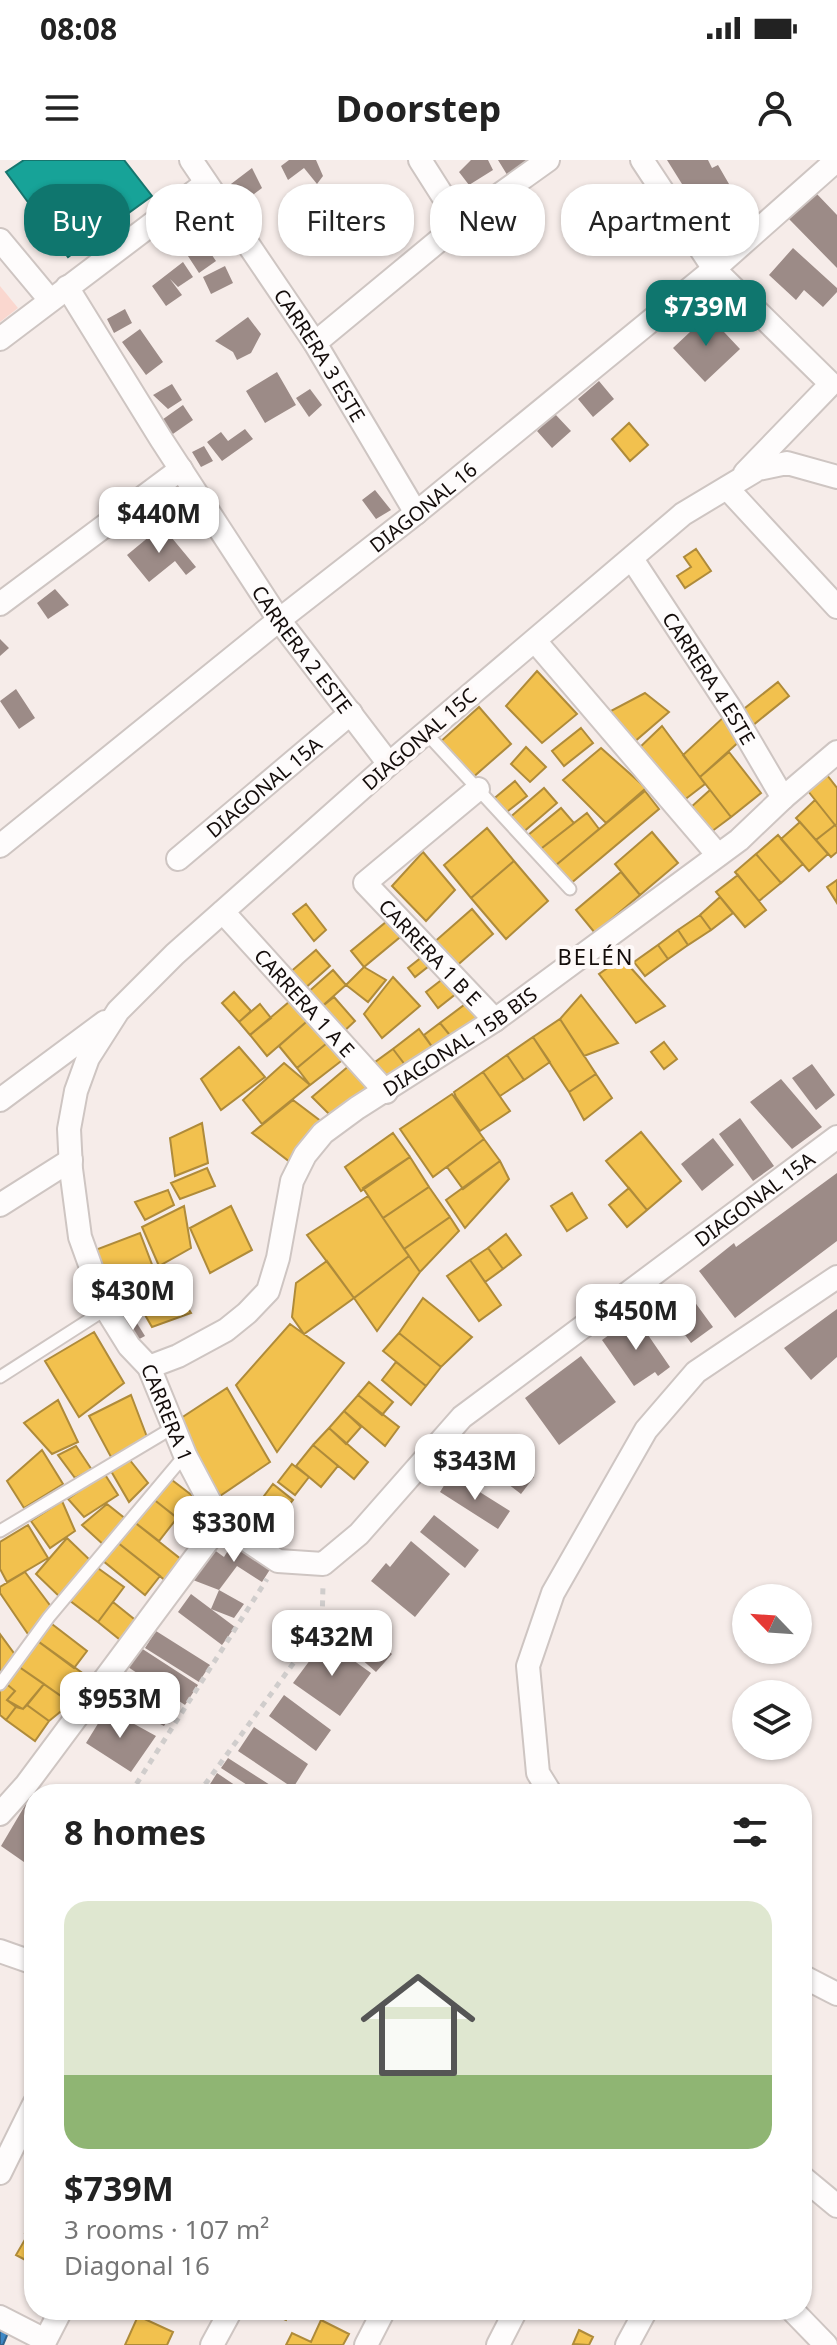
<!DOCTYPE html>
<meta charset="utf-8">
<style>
:root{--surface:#fff;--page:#f2f2f2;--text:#222;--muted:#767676;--line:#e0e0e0;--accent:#0f766e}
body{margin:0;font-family:"Noto Sans",sans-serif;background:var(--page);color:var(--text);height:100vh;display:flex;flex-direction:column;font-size:30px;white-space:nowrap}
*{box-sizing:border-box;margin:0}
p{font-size:26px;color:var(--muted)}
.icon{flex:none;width:44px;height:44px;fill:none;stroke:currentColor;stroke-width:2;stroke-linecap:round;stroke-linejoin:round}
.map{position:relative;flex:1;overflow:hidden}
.sheet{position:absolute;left:24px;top:1624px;width:788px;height:536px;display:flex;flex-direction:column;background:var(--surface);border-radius:32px;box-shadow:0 2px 6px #0004}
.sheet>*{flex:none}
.guide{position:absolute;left:24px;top:24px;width:790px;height:72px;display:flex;gap:16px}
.needle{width:52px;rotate:295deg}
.tools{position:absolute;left:732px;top:1424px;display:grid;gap:16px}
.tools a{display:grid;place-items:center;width:80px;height:80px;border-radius:50%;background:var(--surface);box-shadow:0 2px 6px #0004;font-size:40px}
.price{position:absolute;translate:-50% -68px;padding:0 18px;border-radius:16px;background:#fff;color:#222;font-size:26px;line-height:52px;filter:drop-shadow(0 2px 4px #0008)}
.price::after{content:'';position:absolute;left:50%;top:48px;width:24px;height:18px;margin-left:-12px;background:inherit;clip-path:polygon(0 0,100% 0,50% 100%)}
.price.active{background:var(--accent);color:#fff}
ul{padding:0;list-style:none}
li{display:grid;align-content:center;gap:16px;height:424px;padding:0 40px}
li+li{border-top:2px solid var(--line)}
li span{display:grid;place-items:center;height:248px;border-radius:24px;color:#555}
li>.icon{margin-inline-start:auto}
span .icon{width:144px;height:144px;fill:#fffc;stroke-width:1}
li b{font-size:34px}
h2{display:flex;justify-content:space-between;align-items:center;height:96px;padding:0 40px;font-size:34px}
.pill{padding:0 28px;border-radius:32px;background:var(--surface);box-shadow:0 2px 6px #0004;font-size:28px;line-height:72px}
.pill.active{background:var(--accent);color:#fff}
.status{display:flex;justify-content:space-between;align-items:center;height:56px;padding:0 40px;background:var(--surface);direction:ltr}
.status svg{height:22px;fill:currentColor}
header{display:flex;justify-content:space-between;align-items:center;height:104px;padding:0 40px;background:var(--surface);font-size:36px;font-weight:700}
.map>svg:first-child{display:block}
.green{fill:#fad7cf}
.homes{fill:#f2c14e;stroke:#af8b3a;stroke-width:2}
.schools{fill:#3f88c5;stroke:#32638d;stroke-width:2}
.public{fill:#17a398;stroke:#16766e;stroke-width:2}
.building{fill:#9c8b87}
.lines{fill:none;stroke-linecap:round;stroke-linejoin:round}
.lane-casing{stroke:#cec5c2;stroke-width:15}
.street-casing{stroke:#cec5c2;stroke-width:26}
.path{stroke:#d0cdcc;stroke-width:5;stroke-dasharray:6 6;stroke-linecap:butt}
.lane{stroke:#fefcfc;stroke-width:11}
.street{stroke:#fefcfc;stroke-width:22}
.labels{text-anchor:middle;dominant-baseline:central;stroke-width:8;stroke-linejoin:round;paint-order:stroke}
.street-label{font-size:20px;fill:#140d0b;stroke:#fef9f8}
.neighbourhood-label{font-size:22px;letter-spacing:2px;fill:#140d0b;stroke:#fef9f8}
</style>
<div class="status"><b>08:08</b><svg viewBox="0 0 49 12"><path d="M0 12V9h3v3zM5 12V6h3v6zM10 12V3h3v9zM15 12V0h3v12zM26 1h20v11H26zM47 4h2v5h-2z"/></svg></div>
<header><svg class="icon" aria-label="menu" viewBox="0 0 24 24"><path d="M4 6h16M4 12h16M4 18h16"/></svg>Doorstep<svg class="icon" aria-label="person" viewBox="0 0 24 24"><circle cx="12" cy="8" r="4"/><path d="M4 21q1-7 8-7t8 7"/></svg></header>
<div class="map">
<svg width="837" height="2185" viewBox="0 0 837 2185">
<rect width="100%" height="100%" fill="#f6ece9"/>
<path class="green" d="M 0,126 L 18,148 L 0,162 Z"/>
<path class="homes" d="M 629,263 L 648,285 L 630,301 L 612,279 Z
M 696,389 L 711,411 L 685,428 L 677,416 L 691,407 L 684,397 Z
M 537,511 L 577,554 L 542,583 L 506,546 Z
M 778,522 L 789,536 L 752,566 L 740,552 Z
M 645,533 L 669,552 L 633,583 L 607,553 Z
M 479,547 L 511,584 L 471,619 L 439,583 Z
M 728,553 L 742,579 L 700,617 L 683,595 Z
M 662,566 L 705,624 L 683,641 L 637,590 Z
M 581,568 L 593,583 L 564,606 L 552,591 Z
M 526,587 L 546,607 L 530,622 L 511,604 Z
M 601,588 L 646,628 L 606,663 L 563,620 Z
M 729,592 L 761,633 L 731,657 L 700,617 Z
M 827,615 L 837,628 L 837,664 L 835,665 L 808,631 Z
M 515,621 L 527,636 L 503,655 L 491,641 Z
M 544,628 L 557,643 L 521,674 L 508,659 Z
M 710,630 L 731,657 L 711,672 L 690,648 Z
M 645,631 L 659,649 L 570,724 L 555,706 Z
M 815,640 L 835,665 L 816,680 L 796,658 Z
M 561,648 L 574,663 L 538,691 L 527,676 Z
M 587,653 L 599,669 L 555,706 L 538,691 Z
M 800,662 L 828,694 L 809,711 L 781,679 Z
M 835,665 L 837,667 L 837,692 L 831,697 L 816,680 Z
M 487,668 L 514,701 L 471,738 L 444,705 Z
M 652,672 L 678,703 L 640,735 L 615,704 Z
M 778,675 L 803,704 L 781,723 L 756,694 Z
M 423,692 L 455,730 L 426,761 L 392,726 Z
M 756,694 L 781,723 L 759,741 L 735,712 Z
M 514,701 L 548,741 L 506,779 L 471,738 Z
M 621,712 L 640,735 L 595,773 L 576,750 Z
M 738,715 L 766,750 L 745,767 L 716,732 Z
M 837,720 L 837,743 L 827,727 Z
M 720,737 L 733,753 L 711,770 L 700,755 Z
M 306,744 L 326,770 L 314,781 L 293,754 Z
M 472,749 L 493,774 L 453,809 L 432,784 Z
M 700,755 L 711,770 L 688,785 L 678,770 Z
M 392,757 L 405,773 L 364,807 L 351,791 Z
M 678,770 L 688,785 L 668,799 L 658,785 Z
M 658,785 L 668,799 L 645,816 L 634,802 Z
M 316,790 L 330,806 L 303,830 L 288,814 Z
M 427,793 L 434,802 L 415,817 L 408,808 Z
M 622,798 L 665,846 L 636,863 L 599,814 Z
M 364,807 L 386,820 L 368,842 L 346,825 Z
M 333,810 L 346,825 L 319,849 L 306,834 Z
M 449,814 L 462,829 L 438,848 L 426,832 Z
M 393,817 L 420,846 L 382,878 L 364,854 Z
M 234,832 L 251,851 L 239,862 L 222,843 Z
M 581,835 L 618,883 L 584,896 L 560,859 Z
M 296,836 L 313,856 L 267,896 L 250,875 Z
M 334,837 L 355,861 L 341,874 L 319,849 Z
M 468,842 L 480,858 L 453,879 L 440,863 Z
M 260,844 L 271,858 L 250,875 L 239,862 Z
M 313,856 L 333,878 L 297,908 L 279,886 Z
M 560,859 L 596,914 L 569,932 L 533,877 Z
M 440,863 L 453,879 L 435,891 L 424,875 Z
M 419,869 L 435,891 L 409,910 L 393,889 Z
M 533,877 L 550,902 L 524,920 L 507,895 Z
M 333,878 L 349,895 L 310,925 L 297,908 Z
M 664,882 L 677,899 L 664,909 L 651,892 Z
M 239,887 L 265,917 L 221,950 L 201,919 Z
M 393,889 L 409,910 L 387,926 L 371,905 Z
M 507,895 L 524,920 L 500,936 L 483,912 Z
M 284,903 L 310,925 L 262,964 L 243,940 Z
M 350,905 L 370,932 L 331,956 L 312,937 Z
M 483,912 L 510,951 L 480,971 L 456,937 L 454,932 Z
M 596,914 L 612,938 L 584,960 L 569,932 Z
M 452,934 L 484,979 L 433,1017 L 400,969 Z
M 293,940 L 322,962 L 290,1002 L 252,973 Z
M 202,963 L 208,1003 L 175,1016 L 170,978 Z
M 641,972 L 681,1021 L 647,1050 L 606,1001 Z
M 393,973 L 410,997 L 361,1031 L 345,1007 Z
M 484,979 L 500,1001 L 463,1029 L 447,1007 Z
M 410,997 L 429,1027 L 383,1058 L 363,1028 Z
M 500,1001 L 509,1019 L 465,1068 L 446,1040 Z
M 207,1008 L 215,1026 L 180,1039 L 171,1023 Z
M 429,1027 L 450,1057 L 404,1089 L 383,1058 Z
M 629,1028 L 647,1050 L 627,1067 L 609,1045 Z
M 168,1030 L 174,1045 L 145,1060 L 135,1042 Z
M 572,1033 L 587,1058 L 567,1071 L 551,1046 Z
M 368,1036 L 409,1096 L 354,1138 L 307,1075 Z
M 184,1046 L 191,1088 L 159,1106 L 142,1067 Z
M 231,1046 L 252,1090 L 210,1113 L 190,1068 Z
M 450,1057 L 459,1071 L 420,1112 L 404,1089 Z
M 140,1073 L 156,1115 L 110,1136 L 90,1092 Z
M 506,1074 L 521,1095 L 503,1109 L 488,1088 Z
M 488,1088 L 503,1109 L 485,1122 L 470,1100 Z
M 409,1096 L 420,1112 L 377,1171 L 354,1138 Z
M 470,1100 L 501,1145 L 479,1161 L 447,1116 Z
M 327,1101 L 354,1138 L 304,1174 L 292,1157 L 296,1123 Z
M 166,1114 L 191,1153 L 152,1167 L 131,1131 Z
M 423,1138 L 472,1177 L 441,1207 L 399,1173 Z
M 290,1164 L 344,1203 L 277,1292 L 236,1225 Z
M 94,1172 L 124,1223 L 79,1257 L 45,1201 Z
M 399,1173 L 441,1207 L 426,1226 L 383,1191 Z
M 396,1202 L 426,1226 L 411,1245 L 382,1220 Z
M 369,1222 L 393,1242 L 382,1255 L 358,1235 Z
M 227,1228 L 270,1302 L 217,1338 L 178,1260 Z
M 131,1235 L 147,1277 L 111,1297 L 89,1256 Z
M 358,1235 L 399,1267 L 385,1286 L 344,1251 Z
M 58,1240 L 78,1282 L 52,1294 L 24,1263 Z
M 344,1251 L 361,1267 L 346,1284 L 329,1268 Z
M 329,1268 L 368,1302 L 354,1319 L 313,1285 Z
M 313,1285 L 338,1306 L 321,1327 L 296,1306 Z
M 76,1286 L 92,1310 L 75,1318 L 58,1295 Z
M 42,1290 L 63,1324 L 24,1348 L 7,1321 Z
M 129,1299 L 148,1323 L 129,1342 L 111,1311 Z
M 292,1304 L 309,1317 L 295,1335 L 278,1322 Z
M 104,1313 L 118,1335 L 84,1357 L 68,1339 Z
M 168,1317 L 215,1353 L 199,1375 L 152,1338 Z
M 273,1324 L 293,1340 L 280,1356 L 261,1340 Z
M 152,1338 L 177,1358 L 159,1381 L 133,1361 Z
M 62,1341 L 75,1371 L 50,1388 L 31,1361 Z
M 107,1344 L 127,1360 L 106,1387 L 82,1365 Z
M 133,1361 L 187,1404 L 171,1425 L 117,1382 Z
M 28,1365 L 48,1398 L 7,1422 L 0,1409 L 0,1382 Z
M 67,1378 L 92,1402 L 64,1441 L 36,1414 Z
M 117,1382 L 160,1416 L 145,1435 L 102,1400 Z
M 95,1406 L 124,1427 L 98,1462 L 69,1440 Z
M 25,1412 L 52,1448 L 30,1477 L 0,1433 L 0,1427 Z
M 113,1442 L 139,1463 L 124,1483 L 98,1462 Z
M 48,1461 L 87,1491 L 74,1508 L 35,1479 Z
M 0,1474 L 16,1496 L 1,1515 L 0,1513 Z
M 35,1479 L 88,1517 L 71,1543 L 15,1504 Z
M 15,1504 L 44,1524 L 23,1549 L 7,1540 L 15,1531 L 3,1521 Z
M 3,1521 L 15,1531 L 7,1540 L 16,1547 L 6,1560 L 0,1555 L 0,1526 Z
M 44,1524 L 71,1543 L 49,1561 L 27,1545 Z
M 27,1545 L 49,1561 L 35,1581 L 6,1560 L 16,1547 L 23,1549 Z
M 34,1964 L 34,1993 L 22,1987 Z
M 34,2054 L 34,2078 L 25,2073 Z
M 27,2076 L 34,2080 L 33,2104 L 16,2095 Z
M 271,2150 L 291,2150 L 286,2160 L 269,2153 Z
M 138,2156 L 173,2172 L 167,2185 L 125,2185 Z
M 321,2160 L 349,2174 L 343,2185 L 286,2185 L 292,2173 L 311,2182 Z
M 579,2170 L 593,2177 L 589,2185 L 573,2184 Z"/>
<path class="schools" d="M 0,2169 L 8,2173 L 3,2185 L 0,2185 Z"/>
<path class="public" d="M 24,0 L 124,0 L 152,36 L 68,97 L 6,12 Z"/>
<path class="building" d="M 289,0 L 316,0 L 323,16 L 317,24 L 304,8 L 288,20 L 281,6 Z
M 471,0 L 488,0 L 493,10 L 469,25 L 459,12 Z
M 498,0 L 540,0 L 511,21 Z
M 667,0 L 708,0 L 712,8 L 718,5 L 729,24 L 719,33 L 729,53 L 697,70 L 687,49 L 692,46 L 682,24 Z
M 252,8 L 262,28 L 237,47 L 227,27 Z
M 816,33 L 837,55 L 837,108 L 789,59 Z
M 203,82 L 216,101 L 199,113 L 186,93 Z
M 793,88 L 837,128 L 837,132 L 823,147 L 804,130 L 796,140 L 769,115 Z
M 183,102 L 193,117 L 178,127 L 170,119 L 182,135 L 166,146 L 152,126 Z
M 225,106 L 233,123 L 211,134 L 203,117 Z
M 125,149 L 132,163 L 114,173 L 107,159 Z
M 708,155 L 740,189 L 705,222 L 673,188 Z
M 248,157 L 261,174 L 251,193 L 237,200 L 233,192 L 215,181 Z
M 140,169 L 163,202 L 146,215 L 122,182 Z
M 277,212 L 296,245 L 265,263 L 246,231 Z
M 599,221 L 614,239 L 593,257 L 578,239 Z
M 172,224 L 182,240 L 168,249 L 153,235 Z
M 310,229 L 322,245 L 309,257 L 296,238 Z
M 183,245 L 193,260 L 170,276 L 159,262 Z
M 555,254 L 571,271 L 552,288 L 537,271 Z
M 245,269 L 253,279 L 222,301 L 207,282 L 221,272 L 228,281 Z
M 204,286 L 213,301 L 201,307 L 192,292 Z
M 375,330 L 391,350 L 376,359 L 362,340 Z
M 162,366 L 196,407 L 186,415 L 175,401 L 149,422 L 127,395 Z
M 55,429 L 69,445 L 48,459 L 37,443 Z
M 0,479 L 9,488 L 0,496 Z
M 16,529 L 35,558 L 19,569 L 0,541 Z
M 812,904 L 835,935 L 816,950 L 792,918 Z
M 781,919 L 822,967 L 792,989 L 750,942 Z
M 740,958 L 774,1006 L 753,1021 L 719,974 Z
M 713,978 L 734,1005 L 702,1031 L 681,1004 Z
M 837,1013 L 837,1081 L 735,1158 L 699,1111 L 734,1083 L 736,1087 Z
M 683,1126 L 713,1167 L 691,1183 L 661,1142 Z
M 837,1149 L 837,1197 L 811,1220 L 784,1188 Z
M 635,1156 L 670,1207 L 658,1216 L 655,1212 L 634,1226 L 602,1180 Z
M 135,1160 L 145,1176 L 130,1184 L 121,1167 Z
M 581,1196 L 616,1242 L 559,1285 L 525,1238 Z
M 507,1296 L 534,1317 L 521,1334 L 494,1313 Z
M 451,1314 L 510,1351 L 498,1369 L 440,1332 Z
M 434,1355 L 479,1390 L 465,1408 L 420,1372 Z
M 237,1376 L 276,1400 L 262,1422 L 237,1406 L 219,1430 L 193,1420 L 213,1389 L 224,1397 Z
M 411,1381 L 450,1414 L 415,1457 L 371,1421 L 386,1403 L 390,1407 Z
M 219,1430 L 244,1444 L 234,1458 L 211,1449 L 235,1467 L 222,1485 L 178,1452 L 191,1434 L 211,1449 Z
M 351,1458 L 392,1494 L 376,1512 L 335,1476 Z
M 156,1471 L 210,1505 L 199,1522 L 145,1488 Z
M 325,1480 L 371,1513 L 340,1556 L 293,1523 Z
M 141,1488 L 198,1525 L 185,1545 L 179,1541 L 164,1566 L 133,1550 L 152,1523 L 128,1507 Z
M 284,1535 L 331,1570 L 316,1591 L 269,1556 Z
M 107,1549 L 156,1576 L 131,1612 L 86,1583 Z
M 254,1567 L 308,1604 L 293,1628 L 238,1591 Z
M 228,1598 L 281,1632 L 279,1634 L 261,1634 L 221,1608 Z
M 217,1613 L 248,1634 L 215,1634 L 207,1629 Z
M 27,1642 L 34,1647 L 34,1709 L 1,1686 Z"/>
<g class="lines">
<g class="lane-casing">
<path id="lane" d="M 426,573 L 570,729
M 0,1217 L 106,1149
M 0,1371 L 174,1267
M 0,1524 L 49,1457 L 185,1295"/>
</g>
<g class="street-casing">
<g id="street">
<path id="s1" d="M 191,0 L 315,183 L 416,353"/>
<path d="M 420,0 L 460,63"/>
<path d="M 642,0 L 714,109 L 831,224 L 745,313"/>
<path d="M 0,80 L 50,140"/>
<path id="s2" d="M 67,127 L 161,279 L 279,460 L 389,604"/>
<path d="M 0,179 L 206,23"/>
<path d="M 315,183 L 460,63 L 548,0"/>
<path id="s3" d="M 837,317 L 787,303 L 758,309 L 683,354 L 389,604 L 175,794 L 118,851 L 88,898 L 76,931 L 69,969 L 71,1009 L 80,1077 L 106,1149 L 129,1186 L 149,1207 L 185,1295 L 221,1363 L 278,1401 L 323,1404 L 359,1374 L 462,1257 L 837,977"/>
<path d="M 727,328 L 837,447"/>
<path id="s4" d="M 632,399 L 732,551 L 783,638"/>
<path d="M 0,444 L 181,309"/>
<path d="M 535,481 L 718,695"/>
<path id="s5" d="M 478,629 L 365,723 L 495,860"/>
<path id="s6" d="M 0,686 L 279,460 L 416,353 L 714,109 L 837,0"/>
<path id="s7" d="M 178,699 L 351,553"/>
<path id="s8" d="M 223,752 L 386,932"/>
<path d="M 0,940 L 105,862"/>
<path d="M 0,1045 L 71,1000"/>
<path id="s9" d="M 149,1207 L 178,1196 L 226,1170 L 247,1153 L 268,1131 L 278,1098 L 292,1021 L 305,995 L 323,973 L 357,948 L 495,860 L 739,680 L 783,638 L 837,592"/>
<path d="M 551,1634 L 538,1613 L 528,1506 L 553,1433 L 646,1270 L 696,1212 L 837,1117"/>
<path d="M 0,1654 L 26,1625 L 221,1363"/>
<path d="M 0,1791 L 34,1803"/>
<path d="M 802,1816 L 837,1834"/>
<path d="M 0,2013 L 34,1944"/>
<path d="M 802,2017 L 837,2046"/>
<path d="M 792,2150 L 826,2185"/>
<path d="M 0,2157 L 45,2180"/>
<path d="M 43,2185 L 61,2150"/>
<path d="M 212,2185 L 231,2150"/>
<path d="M 366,2185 L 384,2150"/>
<path d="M 498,2185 L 516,2150"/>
<path d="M 627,2185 L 646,2150"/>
</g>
</g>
<path class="path" d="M 130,1634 L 267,1419
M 198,1634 L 322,1464 L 323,1425"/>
<use href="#lane" class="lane"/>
<use href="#street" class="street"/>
</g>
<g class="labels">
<g class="street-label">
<text stroke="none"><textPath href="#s1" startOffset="234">CARRERA 3 ESTE</textPath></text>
<text stroke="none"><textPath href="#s6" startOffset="542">DIAGONAL 16</textPath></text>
<text stroke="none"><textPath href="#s2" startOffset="432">CARRERA 2 ESTE</textPath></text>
<text stroke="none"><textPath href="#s4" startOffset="142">CARRERA 4 ESTE</textPath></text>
<text transform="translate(419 579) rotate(-41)">DIAGONAL 15C</text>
<text stroke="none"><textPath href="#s7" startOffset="112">DIAGONAL 15A</textPath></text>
<text stroke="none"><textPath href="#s5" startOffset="242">CARRERA 1 B E</textPath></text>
<text stroke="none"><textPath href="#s8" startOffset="122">CARRERA 1 A E</textPath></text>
<text stroke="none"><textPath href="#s9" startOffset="478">DIAGONAL 15B BIS</textPath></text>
<text stroke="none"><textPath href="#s3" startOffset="2162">DIAGONAL 15A</textPath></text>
<text stroke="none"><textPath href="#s3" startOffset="1358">CARRERA 1</textPath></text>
</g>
<g class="neighbourhood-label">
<text x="596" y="796">BELÉN</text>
</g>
</g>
</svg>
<div class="tools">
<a><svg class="needle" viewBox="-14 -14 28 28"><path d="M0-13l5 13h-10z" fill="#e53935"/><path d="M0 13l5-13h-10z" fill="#767676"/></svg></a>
<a><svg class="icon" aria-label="layers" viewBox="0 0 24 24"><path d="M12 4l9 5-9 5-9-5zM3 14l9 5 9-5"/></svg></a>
</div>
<b class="price active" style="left:706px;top:188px">$739M</b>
<b class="price" style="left:159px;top:395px">$440M</b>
<b class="price" style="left:133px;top:1172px">$430M</b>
<b class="price" style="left:636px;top:1192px">$450M</b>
<b class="price" style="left:475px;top:1342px">$343M</b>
<b class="price" style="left:234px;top:1404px">$330M</b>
<b class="price" style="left:332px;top:1518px">$432M</b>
<b class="price" style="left:120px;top:1580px">$953M</b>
<div class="guide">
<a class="pill active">Buy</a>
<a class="pill">Rent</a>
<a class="pill">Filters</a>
<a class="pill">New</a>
<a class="pill">Apartment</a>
</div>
<section class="sheet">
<h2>8 homes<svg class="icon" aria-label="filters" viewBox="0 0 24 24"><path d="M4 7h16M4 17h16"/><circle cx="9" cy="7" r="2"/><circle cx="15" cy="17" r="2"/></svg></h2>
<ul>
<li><span style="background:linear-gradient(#dfe7d0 70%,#8fb573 0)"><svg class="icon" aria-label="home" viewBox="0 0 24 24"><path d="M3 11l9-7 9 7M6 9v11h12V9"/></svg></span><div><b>$739M</b><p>3 rooms · 107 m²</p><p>Diagonal 16</p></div></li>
</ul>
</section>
</div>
